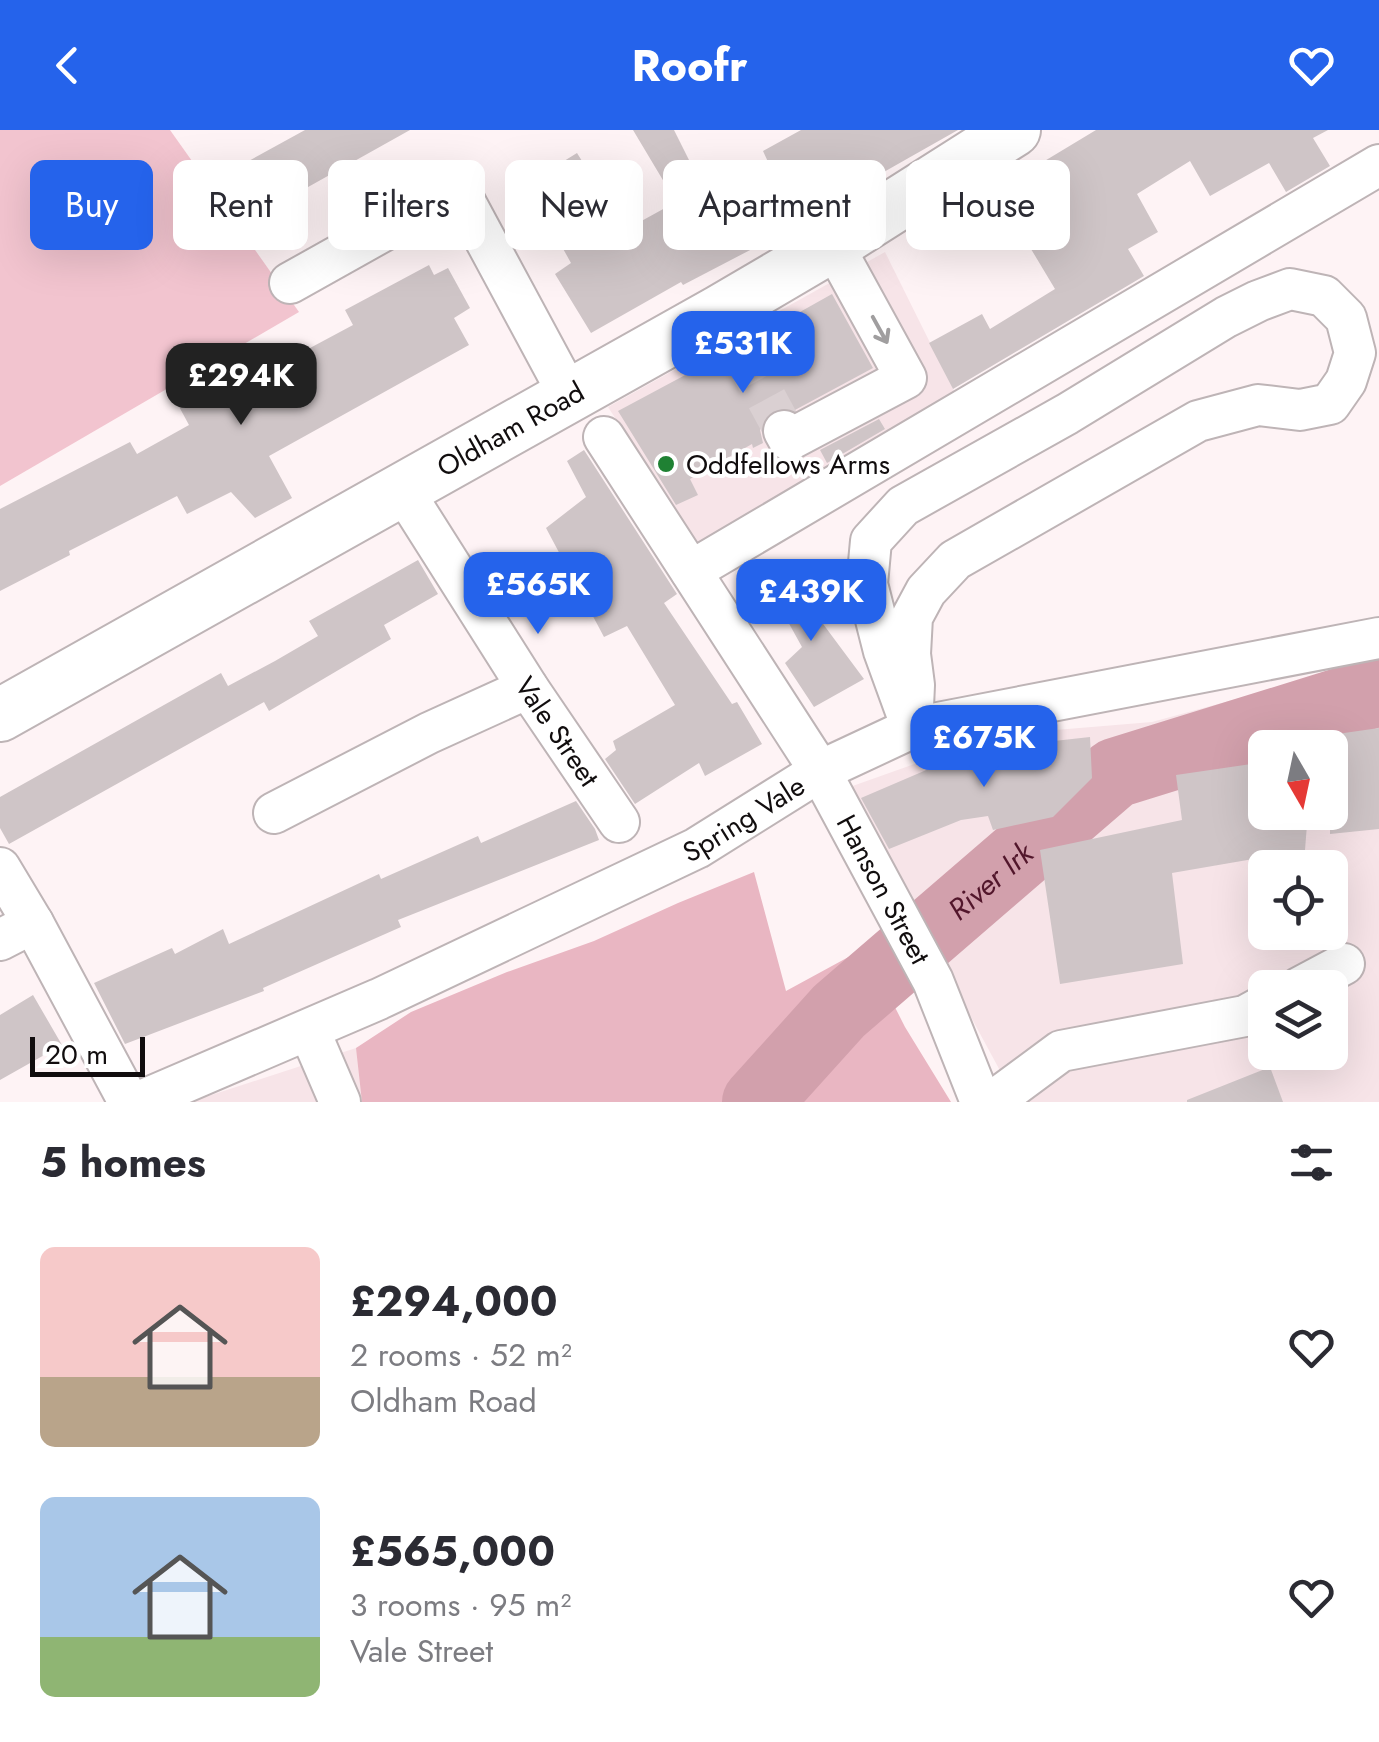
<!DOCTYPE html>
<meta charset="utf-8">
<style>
:root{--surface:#fff;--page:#f7f7f7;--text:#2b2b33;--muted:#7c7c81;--accent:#2563eb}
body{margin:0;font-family:Jost,sans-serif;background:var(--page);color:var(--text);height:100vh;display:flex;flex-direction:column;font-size:38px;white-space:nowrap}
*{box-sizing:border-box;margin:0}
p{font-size:32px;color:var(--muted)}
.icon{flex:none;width:55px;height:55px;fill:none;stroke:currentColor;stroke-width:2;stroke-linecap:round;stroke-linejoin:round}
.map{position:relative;height:972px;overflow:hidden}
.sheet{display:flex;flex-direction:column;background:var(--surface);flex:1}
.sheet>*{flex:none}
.top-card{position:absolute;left:30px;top:30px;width:1320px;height:90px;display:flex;gap:20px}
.needle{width:65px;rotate:171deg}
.controls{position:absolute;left:1248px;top:600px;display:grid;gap:20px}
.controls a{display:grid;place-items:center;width:100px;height:100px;border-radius:15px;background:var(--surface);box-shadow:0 10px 40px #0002;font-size:50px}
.scale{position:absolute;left:30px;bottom:25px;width:115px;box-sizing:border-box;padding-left:10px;border:5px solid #110d0e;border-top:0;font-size:28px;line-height:35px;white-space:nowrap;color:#110d0e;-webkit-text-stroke:8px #fff;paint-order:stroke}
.price{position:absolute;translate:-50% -85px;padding:0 22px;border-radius:20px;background:var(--accent);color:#fff;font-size:32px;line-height:65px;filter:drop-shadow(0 2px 5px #0008)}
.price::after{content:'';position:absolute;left:50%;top:60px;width:30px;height:22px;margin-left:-15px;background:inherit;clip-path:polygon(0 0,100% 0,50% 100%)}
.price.on{background:#222;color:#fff}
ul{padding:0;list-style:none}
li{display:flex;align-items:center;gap:30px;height:250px;padding:0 40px}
li span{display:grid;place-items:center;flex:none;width:280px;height:200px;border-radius:15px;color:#555}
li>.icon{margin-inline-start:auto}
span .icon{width:120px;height:120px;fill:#fffc;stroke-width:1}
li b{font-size:42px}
h2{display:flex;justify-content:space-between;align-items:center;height:120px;padding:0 40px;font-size:42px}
.pill{padding:0 35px;border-radius:15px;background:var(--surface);box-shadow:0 10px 40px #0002;font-size:35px;line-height:90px}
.pill.on{background:var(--accent);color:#fff}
header{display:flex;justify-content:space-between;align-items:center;height:130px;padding:0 40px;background:var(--accent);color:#fff;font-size:45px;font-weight:700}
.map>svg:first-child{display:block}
.built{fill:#f7e4e8;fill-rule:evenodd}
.green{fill:#f2c4cf}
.forest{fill:#e9b6c2}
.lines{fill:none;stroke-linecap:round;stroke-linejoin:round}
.river{stroke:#d2a0ac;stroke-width:70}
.building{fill:#cfc5c7}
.minor-tunnel{stroke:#dad0d2;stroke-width:40;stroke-dasharray:40 20;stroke-linecap:butt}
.minor-casing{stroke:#beb4b6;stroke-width:44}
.major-casing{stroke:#beb4b6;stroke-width:56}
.minor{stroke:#fff;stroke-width:40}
.major{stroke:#fff;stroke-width:52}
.oneway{stroke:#a09e9f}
.poi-dot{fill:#1f8133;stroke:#fff;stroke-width:4}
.labels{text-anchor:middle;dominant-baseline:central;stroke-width:8;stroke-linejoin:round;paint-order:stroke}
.street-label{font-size:28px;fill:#110d0e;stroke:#fff}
.poi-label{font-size:28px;fill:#110d0e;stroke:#fff;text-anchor:start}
.water-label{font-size:30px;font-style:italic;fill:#52162b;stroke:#fff}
</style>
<header><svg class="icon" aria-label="back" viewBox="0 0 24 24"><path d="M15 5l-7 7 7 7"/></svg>Roofr<svg class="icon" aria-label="heart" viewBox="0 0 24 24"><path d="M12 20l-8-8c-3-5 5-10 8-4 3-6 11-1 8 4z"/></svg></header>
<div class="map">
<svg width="1379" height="972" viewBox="0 0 1379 972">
<rect width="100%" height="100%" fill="#fef3f5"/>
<path class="built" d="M 885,122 L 959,271 L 697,414 L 608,277 Z
M 1379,530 L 1379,972 L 1017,972 L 847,658 L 996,605 L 1152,592 ZM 1265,618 L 1330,618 L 1330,682 L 1265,682 ZM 1265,738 L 1330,738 L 1330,802 L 1265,802 ZM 1265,858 L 1330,858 L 1330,922 L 1265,922 Z
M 356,918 L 392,972 L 190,972 Z"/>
<path class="green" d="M 0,0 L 170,0 L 299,182 L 0,356 Z"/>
<path class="forest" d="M 754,742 L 786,861 L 865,818 L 905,897 L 951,972 L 362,972 L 356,918 L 411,882 L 507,842 L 594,811 L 678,773 Z"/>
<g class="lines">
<path class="river" id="s1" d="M 757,972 L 839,881 L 1115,643 L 1379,561"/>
</g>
<path class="building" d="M 305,0 L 410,0 L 251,89 L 223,45 Z
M 633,0 L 674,0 L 719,90 L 780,58 L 763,21 L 801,0 L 958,0 L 753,116 L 754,118 L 683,155 L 681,152 L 591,203 L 555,144 L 571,133 L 527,54 L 577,23 L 625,100 L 676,72 Z
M 1096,0 L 1328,0 L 1313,8 L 1330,36 L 1286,62 L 1269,33 L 1210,66 L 1190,31 L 1137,64 L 1158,102 L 1128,119 L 1144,146 L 953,259 L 929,213 L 982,184 L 990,199 L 1055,159 L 1013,89 L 1025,81 L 1008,53 Z
M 429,135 L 434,145 L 448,138 L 470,178 L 454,188 L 469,215 L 269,326 L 292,368 L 255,388 L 231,362 L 187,384 L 177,366 L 69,421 L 70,425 L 0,461 L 0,379 L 130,312 L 137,324 L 189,295 L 176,271 L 216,249 L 224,264 L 353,195 L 345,180 Z
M 832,164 L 873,238 L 795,280 L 783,277 L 772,281 L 763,290 L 760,300 L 763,313 L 753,318 L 752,314 L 690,349 L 698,365 L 676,375 L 618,281 L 717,228 L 727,237 L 737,240 L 749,237 L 759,227 L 762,215 L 759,205 Z
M 879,289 L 885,299 L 827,333 L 820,320 Z
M 584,320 L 677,464 L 664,473 L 732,574 L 737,572 L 762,614 L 705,646 L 699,633 L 635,674 L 605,629 L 616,620 L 613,611 L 675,575 L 627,496 L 604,507 L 546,398 L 586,367 L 567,331 Z
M 418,430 L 438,464 L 384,495 L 391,509 L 269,581 L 264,572 L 9,714 L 0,698 L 0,667 L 221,543 L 228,556 L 275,531 L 318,506 L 309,491 Z
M 777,432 L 864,549 L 814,577 L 785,533 L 802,517 L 761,443 Z
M 1379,598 L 1379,699 L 1330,704 L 1330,605 Z
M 1090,607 L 1092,648 L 1053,687 L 993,700 L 988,686 L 961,690 L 889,719 L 861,668 L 931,638 L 1018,615 Z
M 1265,632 L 1265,682 L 1308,682 L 1305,720 L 1172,743 L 1183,834 L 1060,854 L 1040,720 L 1182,690 L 1176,645 Z
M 576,671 L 595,699 L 599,710 L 398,790 L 401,797 L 263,858 L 264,861 L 125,914 L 94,853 L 172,818 L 175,824 L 223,799 L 229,814 L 379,744 L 381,749 L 478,706 L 481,713 Z
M 33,865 L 62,915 L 0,950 L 0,885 Z
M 1270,937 L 1283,972 L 1187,972 L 1187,970 Z"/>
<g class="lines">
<path class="minor-tunnel" d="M 738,216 L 784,301"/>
<g class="minor-casing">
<g id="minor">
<path d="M 290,153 L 458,59 L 570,267"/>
<path d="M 1290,159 L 1324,166 L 1346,188 L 1355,223 L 1346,251 L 1330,274 L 1300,280 L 1258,275 L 1198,291 L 955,430 L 926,461 L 912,487 L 910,524 L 914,555 L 912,598 L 884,521 L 867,454 L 871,411 L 903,376 L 1067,284 L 1226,187 L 1258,171 Z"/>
<path d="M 719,182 L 738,216"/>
<path d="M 784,301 L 789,310 L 906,248 L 833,115"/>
<path id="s2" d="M 604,307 L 820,641 L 933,851 L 981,972"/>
<path id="s3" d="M 402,359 L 528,558 L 619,692"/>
<path d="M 691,441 L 1379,35"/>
<path d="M 274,683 L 429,603 L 528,558"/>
<path d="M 0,738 L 33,793 L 129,972"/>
<path d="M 0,810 L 33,793"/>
<path d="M 1299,858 L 1344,834"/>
<path d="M 309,900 L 340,972"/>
<path id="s4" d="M 139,972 L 379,869 L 697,718 L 820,641 L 912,598 L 1379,508"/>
<path d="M 992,972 L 1061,921 L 1245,886 L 1265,875"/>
</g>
</g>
<g class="major-casing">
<g id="major">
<path id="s5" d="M 0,585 L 719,182 L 833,115 L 1014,0"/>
</g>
</g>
<use href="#minor" class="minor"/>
<use href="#major" class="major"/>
</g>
<defs><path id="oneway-shaft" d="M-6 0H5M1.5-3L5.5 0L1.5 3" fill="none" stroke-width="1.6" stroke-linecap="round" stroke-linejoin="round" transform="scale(2.5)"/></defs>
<use class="oneway" href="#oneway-shaft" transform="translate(880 200) rotate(61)"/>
<circle class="poi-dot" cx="666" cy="334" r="10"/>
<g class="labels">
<g class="street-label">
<text stroke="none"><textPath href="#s5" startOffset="585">Oldham Road</textPath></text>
<text stroke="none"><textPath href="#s3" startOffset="288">Vale Street</textPath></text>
<text stroke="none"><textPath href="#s4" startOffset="668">Spring Vale</textPath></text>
<text stroke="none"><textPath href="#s2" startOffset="532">Hanson Street</textPath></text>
</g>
<g class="poi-label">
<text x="686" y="334">Oddfellows Arms</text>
</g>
<g class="water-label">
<text stroke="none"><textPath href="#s1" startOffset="322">River Irk</textPath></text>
</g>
</g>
</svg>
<div class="controls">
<a><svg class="needle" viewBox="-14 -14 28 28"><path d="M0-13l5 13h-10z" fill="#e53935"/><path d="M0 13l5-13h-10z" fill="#7c7c81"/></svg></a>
<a><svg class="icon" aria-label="locate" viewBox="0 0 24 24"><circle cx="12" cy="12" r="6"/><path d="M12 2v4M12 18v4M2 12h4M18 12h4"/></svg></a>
<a><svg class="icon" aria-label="layers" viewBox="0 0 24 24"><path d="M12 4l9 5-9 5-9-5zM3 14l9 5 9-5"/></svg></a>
</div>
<div class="scale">20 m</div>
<b class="price" style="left:743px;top:266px">£531K</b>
<b class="price on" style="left:241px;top:298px">£294K</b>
<b class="price" style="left:538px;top:507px">£565K</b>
<b class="price" style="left:811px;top:514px">£439K</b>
<b class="price" style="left:984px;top:660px">£675K</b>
<div class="top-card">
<a class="pill on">Buy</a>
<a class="pill">Rent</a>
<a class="pill">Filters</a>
<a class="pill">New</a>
<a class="pill">Apartment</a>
<a class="pill">House</a>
</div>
</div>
<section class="sheet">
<h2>5 homes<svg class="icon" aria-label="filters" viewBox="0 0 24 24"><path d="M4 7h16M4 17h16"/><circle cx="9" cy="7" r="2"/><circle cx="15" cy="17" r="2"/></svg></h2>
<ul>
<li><span style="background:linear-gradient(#f6c9c9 65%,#b9a48a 0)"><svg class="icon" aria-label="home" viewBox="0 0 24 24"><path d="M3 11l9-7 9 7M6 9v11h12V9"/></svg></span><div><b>£294,000</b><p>2 rooms · 52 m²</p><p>Oldham Road</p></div><svg class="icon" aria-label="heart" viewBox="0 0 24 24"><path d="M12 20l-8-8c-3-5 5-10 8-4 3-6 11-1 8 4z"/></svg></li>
<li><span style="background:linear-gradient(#a9c7e8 70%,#8fb573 0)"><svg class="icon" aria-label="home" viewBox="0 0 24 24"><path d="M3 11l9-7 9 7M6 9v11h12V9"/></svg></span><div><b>£565,000</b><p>3 rooms · 95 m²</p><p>Vale Street</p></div><svg class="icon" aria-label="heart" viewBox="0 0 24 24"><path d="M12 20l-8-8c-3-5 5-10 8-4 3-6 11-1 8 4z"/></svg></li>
</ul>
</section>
